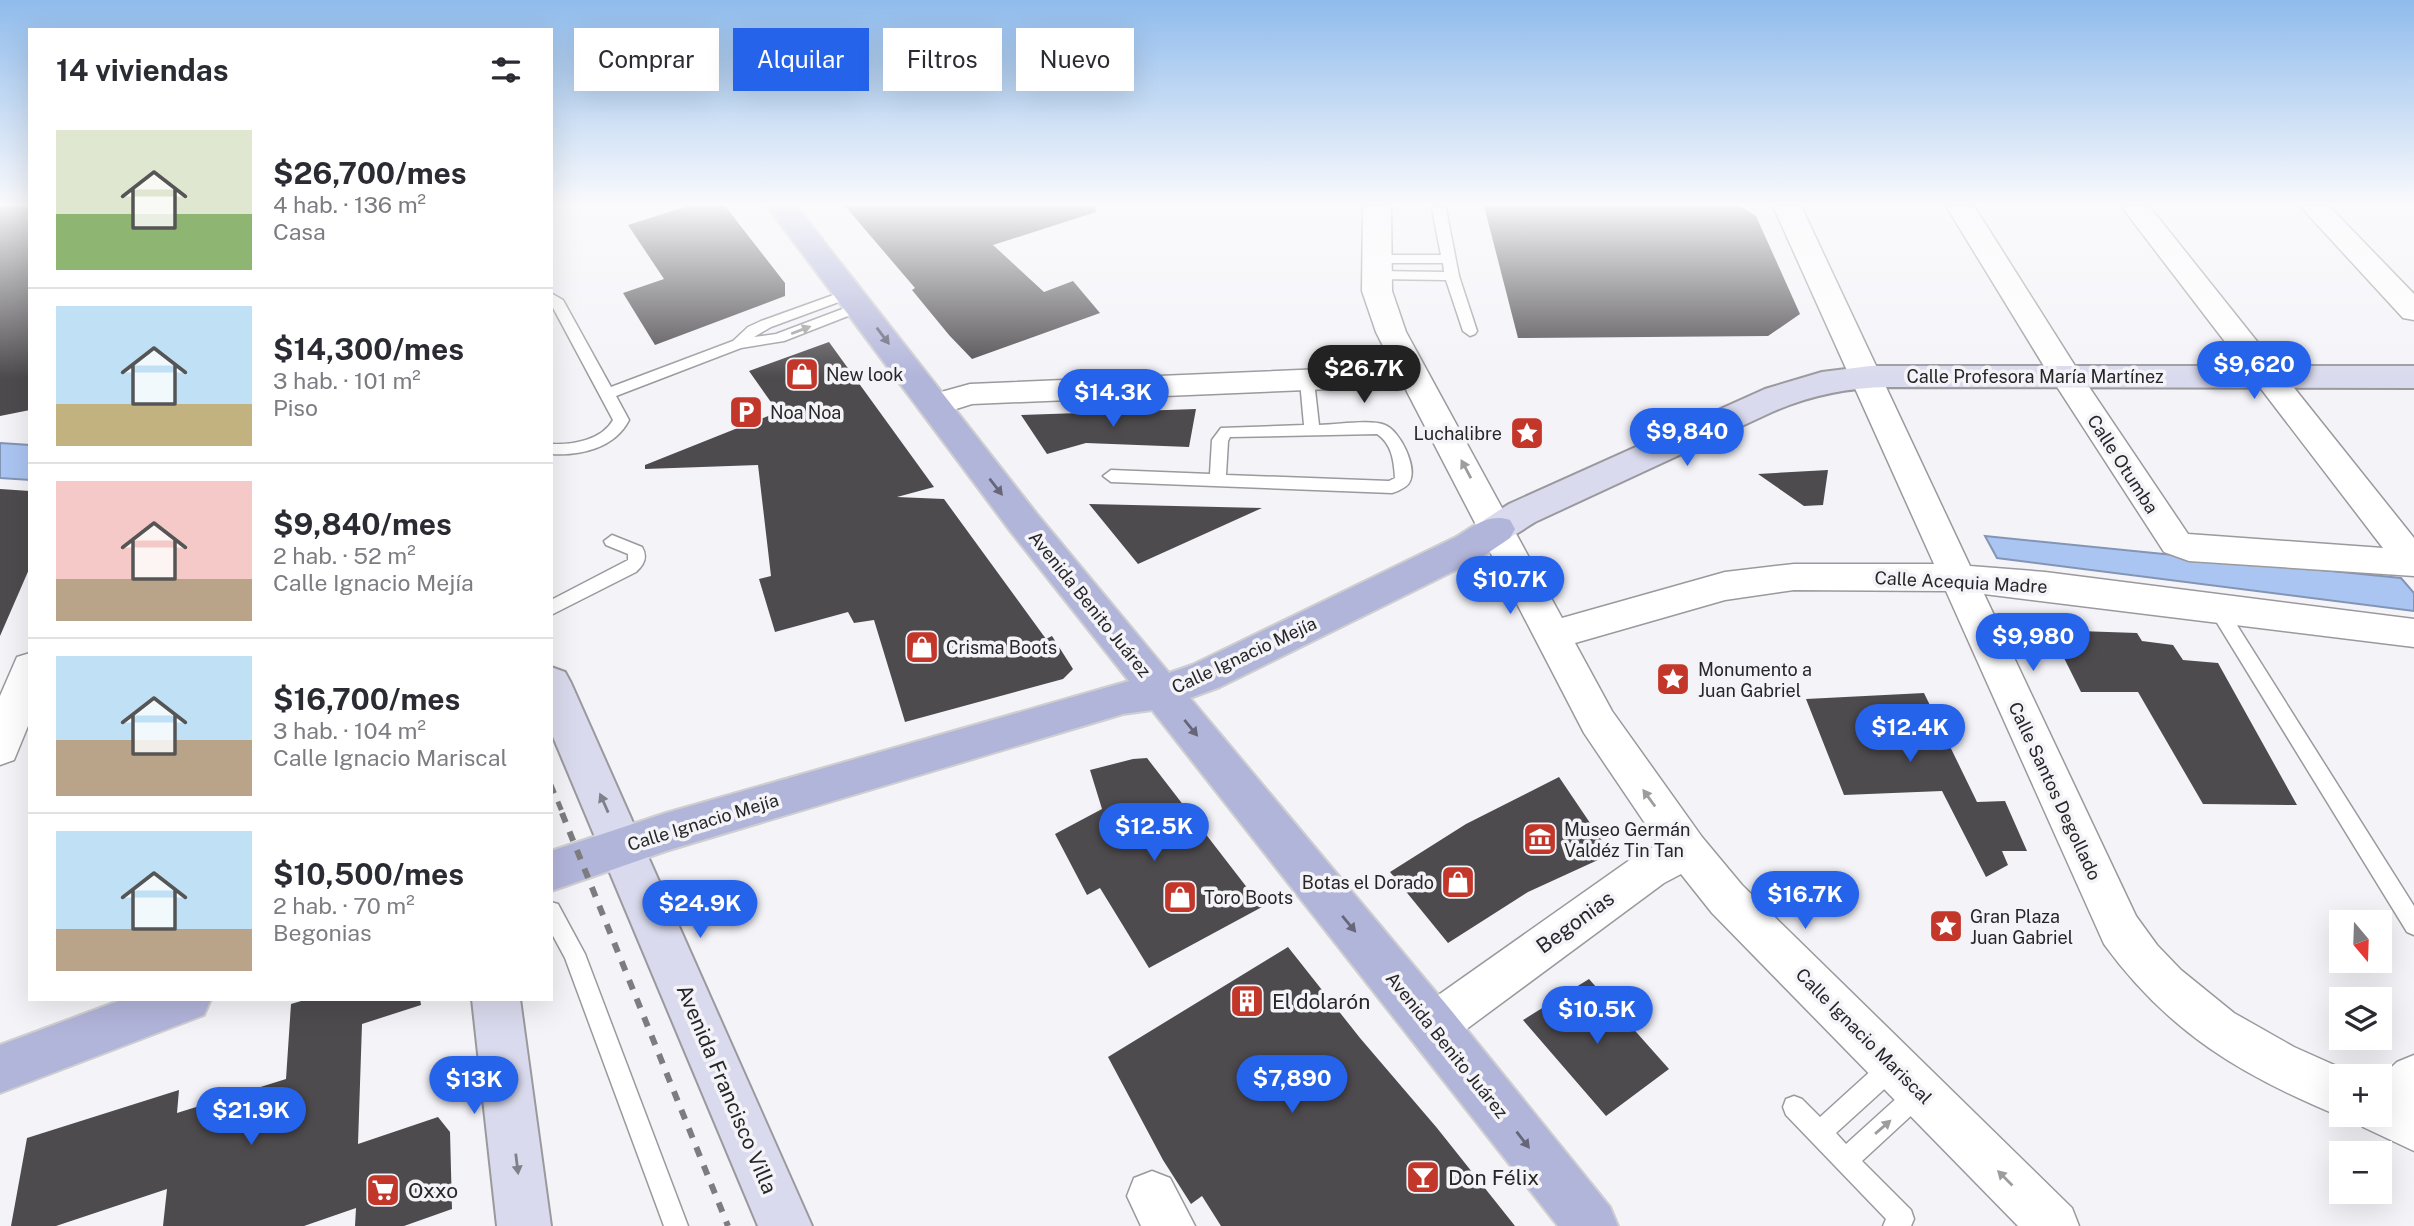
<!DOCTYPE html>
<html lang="es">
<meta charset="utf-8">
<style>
:root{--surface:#fff;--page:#f2f2f3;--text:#2b2b33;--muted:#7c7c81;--line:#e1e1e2;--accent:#2563eb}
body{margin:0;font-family:"Public Sans",sans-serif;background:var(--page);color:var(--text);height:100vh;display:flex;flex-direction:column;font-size:26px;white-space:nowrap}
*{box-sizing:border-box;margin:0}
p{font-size:23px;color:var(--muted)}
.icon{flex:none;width:38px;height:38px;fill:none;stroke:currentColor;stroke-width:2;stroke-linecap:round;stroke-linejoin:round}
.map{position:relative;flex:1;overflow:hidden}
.panel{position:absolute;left:28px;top:28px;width:525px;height:973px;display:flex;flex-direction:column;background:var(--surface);border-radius:0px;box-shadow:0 7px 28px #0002}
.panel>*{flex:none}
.hud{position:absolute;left:574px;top:28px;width:665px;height:63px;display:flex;gap:14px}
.needle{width:46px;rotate:161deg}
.buttons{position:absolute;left:2329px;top:910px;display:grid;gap:14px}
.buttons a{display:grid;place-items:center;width:63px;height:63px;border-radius:0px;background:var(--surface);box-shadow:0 7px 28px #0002;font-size:35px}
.price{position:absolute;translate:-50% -60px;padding:0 16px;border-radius:24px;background:var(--accent);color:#fff;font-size:23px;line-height:46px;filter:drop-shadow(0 2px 4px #0008)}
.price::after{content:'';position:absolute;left:50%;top:42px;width:21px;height:16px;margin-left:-10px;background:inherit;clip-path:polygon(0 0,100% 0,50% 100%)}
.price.current{background:#222;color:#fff}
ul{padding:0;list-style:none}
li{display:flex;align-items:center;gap:21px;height:175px;padding:0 28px}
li+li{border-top:2px solid var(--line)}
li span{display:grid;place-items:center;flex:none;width:196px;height:140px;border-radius:0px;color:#555}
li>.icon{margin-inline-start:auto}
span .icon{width:84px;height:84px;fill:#fffc;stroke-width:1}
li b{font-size:30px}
h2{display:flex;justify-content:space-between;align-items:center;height:84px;padding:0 28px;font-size:30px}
.tag{padding:0 24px;border-radius:0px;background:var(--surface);box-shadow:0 7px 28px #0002;font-size:24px;line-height:63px}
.tag.current{background:var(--accent);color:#fff}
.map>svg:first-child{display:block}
.water{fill:#abc5f2;stroke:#8395b5;stroke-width:2}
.building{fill:#4e4b4f}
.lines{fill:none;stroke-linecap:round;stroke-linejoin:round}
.lane-casing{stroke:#9a999d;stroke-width:3}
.street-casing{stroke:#9a999d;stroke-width:3}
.secondary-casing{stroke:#9a999d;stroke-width:4}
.primary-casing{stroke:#cfcfd0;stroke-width:4}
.lane{fill:#fff;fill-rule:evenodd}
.street{fill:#fff;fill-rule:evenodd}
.secondary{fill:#d9daed;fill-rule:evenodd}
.primary{fill:#b2b5da;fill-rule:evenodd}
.rail-far1{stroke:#7d7c7f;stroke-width:5;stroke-dasharray:9 9;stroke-linecap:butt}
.rail{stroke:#7d7c7f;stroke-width:6;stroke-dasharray:10 10;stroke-linecap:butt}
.oneway{fill:#9e9d9e}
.oneway2{fill:#666678}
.oneway3{fill:#80808a}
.labels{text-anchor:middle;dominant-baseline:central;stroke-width:7;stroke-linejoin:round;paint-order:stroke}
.poi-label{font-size:18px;fill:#272628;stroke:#f4f3f8;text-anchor:start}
.street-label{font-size:18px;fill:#272628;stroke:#f4f3f8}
.near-street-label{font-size:21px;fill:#272628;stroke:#f4f3f8}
.near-poi-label{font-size:21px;fill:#272628;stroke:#f4f3f8;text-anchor:start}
</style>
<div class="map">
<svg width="2414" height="1226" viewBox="0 0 2414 1226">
<rect width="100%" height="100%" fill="#f4f3f8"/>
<path class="water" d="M 0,443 L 30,445 L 30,480 L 0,478 Z
M 1985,536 L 2401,578 L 2414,593 L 2414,611 L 1997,558 Z"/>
<path class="building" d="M 0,206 L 30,206 L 30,410 L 0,416 Z
M 688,206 L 725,206 L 785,283 L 785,296 L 655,345 L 623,293 L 664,279 L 628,225 Z
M 845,206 L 1095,206 L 1096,212 L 993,245 L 1044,292 L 1073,281 L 1100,313 L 972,359 L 949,335 L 912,290 L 915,288 Z
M 1484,206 L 1740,206 L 1756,216 L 1800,314 L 1768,336 L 1518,338 Z
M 829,342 L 934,487 L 897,497 L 944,499 L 1046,639 L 1052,636 L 1073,669 L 1063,679 L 905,722 L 874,620 L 854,623 L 848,612 L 775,632 L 759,579 L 771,576 L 758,465 L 645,469 L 645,465 L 778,412 L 749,371 Z
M 1196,409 L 1189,447 L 1086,443 L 1047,454 L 1021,415 Z
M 1828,470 L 1823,505 L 1804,506 L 1758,474 Z
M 0,489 L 30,491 L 30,567 L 0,636 Z
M 1089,504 L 1132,505 L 1262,508 L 1138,564 Z
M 2050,630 L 2137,633 L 2142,641 L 2173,645 L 2183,660 L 2218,663 L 2297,805 L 2203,804 L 2138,692 L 2081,692 Z
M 1924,693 L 1977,802 L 2005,801 L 2027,851 L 2002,851 L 2008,865 L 1986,877 L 1942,791 L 1844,795 L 1806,699 Z
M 1147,758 L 1262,907 L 1149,968 L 1100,888 L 1087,895 L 1055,834 L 1102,809 L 1090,770 L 1133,759 Z
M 1559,777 L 1611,854 L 1528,892 L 1448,943 L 1390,872 L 1466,824 Z
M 1288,947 L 1360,1038 L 1437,1128 L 1515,1226 L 1221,1226 L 1202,1196 L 1191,1204 L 1163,1160 L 1108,1057 Z
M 1589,979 L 1669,1069 L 1606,1116 L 1523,1020 Z
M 308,999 L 420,999 L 421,1005 L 362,1024 L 358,1144 L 438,1117 L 450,1132 L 452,1209 L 404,1226 L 355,1226 L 356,1208 L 304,1226 L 163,1226 L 167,1189 L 56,1226 L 11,1226 L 27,1138 L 179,1090 L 177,1113 L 286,1079 L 291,1004 Z"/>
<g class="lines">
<g class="lane-casing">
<path id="lane" d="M 1434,206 L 1444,206 L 1446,209 L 1459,276 L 1477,331 L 1475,334 L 1470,336 L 1463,331 L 1446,280 L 1376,279 L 1369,275 L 1376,271 L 1444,272 L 1443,263 L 1376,263 L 1369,259 L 1376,255 L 1441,255 L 1432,209 Z
M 850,289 L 855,290 L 855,296 L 771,327 L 754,337 L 776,334 L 861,302 L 866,303 L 866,309 L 784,341 L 741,348 L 616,396 L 629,420 C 615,448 580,456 551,454 L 551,444 C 573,445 602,440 613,420 L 551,304 L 551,293 L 563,300 L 611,387 L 733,341 L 748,327 L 761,321 Z
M 1307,376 L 1314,381 L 1319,425 C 1336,425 1371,419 1385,425 C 1400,431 1417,466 1410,481 C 1408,487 1398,491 1392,493 L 1111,482 L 1103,476 L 1111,470 L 1210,474 L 1212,440 L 1221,428 L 1304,425 L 1300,381 ZM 1377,434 C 1392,444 1394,461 1395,478 L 1389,481 L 1226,475 L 1228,441 L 1230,437 Z
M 612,535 L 642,547 C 648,557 644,565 636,572 L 551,615 L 551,600 L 628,560 L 628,554 L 606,545 L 604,541 Z
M 2217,601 L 2223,603 L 2414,906 L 2414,935 L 2407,932 L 2211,613 L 2208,608 L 2211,603 Z
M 551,902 L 558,904 L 585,954 L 688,1226 L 664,1226 L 565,958 L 551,932 Z
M 1893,1055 L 1901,1058 L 1904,1066 L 1901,1074 L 1836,1133 L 1846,1144 L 1910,1086 L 1918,1083 L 1926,1086 L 1929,1094 L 1926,1102 L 1862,1161 L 1911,1210 L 1914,1219 L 1911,1226 L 1883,1226 L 1886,1219 L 1786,1115 L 1783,1107 L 1786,1099 L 1794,1096 L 1802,1099 L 1820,1117 L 1885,1058 Z"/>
</g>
<g class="street-casing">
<path id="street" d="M 1363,206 L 1391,206 L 1392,291 L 1406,332 L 1562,618 L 1725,572 L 1794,564 L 1934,564 L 1773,206 L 1801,206 L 1970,566 L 2045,572 L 2414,619 L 2414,647 L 1984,594 L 2136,916 L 2157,945 L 2181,970 L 2234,1013 L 2294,1047 L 2359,1076 L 2342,1076 L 2342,1115 L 2347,1115 L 2342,1117 C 2242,1076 2169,1033 2104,944 L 1946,591 L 1794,590 L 1725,600 L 1575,643 L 1612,711 L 1702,837 L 1742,885 L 2072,1208 L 2079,1226 L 2018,1226 L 1712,913 L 1681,874 L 1664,883 L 1449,1042 L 1433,1048 L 1417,1042 L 1410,1026 L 1417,1010 L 1634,857 L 1659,844 L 1584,733 L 1404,386 L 972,404 L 934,416 L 923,413 L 918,405 L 923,397 L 970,384 L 1393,366 L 1376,332 L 1362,291 Z
M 1946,206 L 1974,206 L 2077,369 L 2188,534 L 2383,548 L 2121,206 L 2149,206 L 2414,538 L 2414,576 L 2189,561 L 2164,552 L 2050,376 Z
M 2300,206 L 2329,206 L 2414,294 L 2414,320 L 2403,318 Z
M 30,653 L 30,721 L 14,760 L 0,765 L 0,696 L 17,657 Z
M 2414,1055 L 2414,1151 L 2363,1127 L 2358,1115 L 2380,1115 L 2380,1078 L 2397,1062 Z
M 1152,1171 L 1170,1178 L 1195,1226 L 1141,1226 L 1127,1196 L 1134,1178 Z"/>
</g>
<g class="secondary-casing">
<path id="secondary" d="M 1870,366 L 2414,366 L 2414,388 L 1888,387 C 1846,388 1810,395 1772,412 L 1535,522 C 1517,533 1505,545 1484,538 L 1479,529 L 1484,520 L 1509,504 L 1765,389 L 1822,372 Z
M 551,667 L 565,672 L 571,683 L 812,1226 L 758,1226 L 551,732 Z
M 472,999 L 520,999 L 551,1226 L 497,1226 Z"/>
</g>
<g class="primary-casing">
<path id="primary" d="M 767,206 L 796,206 L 1037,514 L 1169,673 L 1192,665 L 1456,537 C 1474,526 1488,513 1510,520 L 1515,529 L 1510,538 L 1482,557 L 1220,687 L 1190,698 L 1450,1009 L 1610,1207 L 1618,1226 L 1558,1226 L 1152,710 L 1123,714 L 666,851 L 551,891 L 551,851 L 666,813 L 1129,681 L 1011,532 Z
M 124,999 L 211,999 L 204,1015 L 0,1093 L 0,1045 Z"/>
</g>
<use href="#lane" class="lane"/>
<use href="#street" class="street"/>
<use href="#secondary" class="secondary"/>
<use href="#primary" class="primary"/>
<path class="rail-far1" d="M 551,785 L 563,814"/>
<path class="rail" d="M 562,813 L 728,1226"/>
</g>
<defs><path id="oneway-solid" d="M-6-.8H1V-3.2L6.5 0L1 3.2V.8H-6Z" transform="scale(1.75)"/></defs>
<g class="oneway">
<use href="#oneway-solid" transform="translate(801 330) rotate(-21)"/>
<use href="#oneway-solid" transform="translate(1466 469) rotate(-118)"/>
<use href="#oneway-solid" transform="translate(1649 798) rotate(-126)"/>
<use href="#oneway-solid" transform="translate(1883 1127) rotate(-41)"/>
<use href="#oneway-solid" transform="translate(2005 1178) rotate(-135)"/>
</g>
<g class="oneway2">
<use href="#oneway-solid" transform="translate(883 336) rotate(53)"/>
<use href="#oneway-solid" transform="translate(996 487) rotate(52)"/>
<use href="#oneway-solid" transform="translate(1191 728) rotate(51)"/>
<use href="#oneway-solid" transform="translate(1349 924) rotate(50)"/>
<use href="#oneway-solid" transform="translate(1523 1140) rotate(52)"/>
</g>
<g class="oneway3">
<use href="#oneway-solid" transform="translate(604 803) rotate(-114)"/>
<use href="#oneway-solid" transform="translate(517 1164) rotate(83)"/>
</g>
<linearGradient id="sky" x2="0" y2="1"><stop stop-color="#8fbbec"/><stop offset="0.54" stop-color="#fafafc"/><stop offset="1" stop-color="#fafafc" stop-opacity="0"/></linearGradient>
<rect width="2414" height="378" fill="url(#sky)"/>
<defs>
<g id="shop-square" transform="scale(1.75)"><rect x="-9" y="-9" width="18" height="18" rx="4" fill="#c3362a" stroke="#f4f3f8"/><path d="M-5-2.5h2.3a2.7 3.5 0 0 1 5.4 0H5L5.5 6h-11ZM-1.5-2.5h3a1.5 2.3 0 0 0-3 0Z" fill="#fff"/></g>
<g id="parking-square" transform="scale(1.75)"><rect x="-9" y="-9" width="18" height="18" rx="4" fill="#c3362a" stroke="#f4f3f8"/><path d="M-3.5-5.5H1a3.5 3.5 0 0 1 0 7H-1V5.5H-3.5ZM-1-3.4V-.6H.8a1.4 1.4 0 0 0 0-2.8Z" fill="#fff"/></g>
<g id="sight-square" transform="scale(1.75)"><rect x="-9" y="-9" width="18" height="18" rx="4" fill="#c3362a" stroke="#f4f3f8"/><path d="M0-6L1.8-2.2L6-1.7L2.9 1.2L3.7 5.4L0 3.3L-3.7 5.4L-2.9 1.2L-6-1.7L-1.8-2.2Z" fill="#fff"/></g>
<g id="museum-square" transform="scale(1.75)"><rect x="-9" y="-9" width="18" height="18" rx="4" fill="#c3362a" stroke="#f4f3f8"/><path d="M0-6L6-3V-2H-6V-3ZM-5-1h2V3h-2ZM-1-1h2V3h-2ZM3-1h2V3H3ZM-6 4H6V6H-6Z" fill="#fff"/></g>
<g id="building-square" transform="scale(1.75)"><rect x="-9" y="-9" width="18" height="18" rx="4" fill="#c3362a" stroke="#f4f3f8"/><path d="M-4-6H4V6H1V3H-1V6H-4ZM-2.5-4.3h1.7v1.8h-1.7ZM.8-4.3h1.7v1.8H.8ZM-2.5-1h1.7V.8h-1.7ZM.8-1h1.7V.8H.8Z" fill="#fff"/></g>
<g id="bar-square" transform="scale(1.75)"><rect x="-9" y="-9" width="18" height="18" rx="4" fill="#c3362a" stroke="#f4f3f8"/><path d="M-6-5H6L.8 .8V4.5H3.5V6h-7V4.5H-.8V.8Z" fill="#fff"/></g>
<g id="supermarket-square" transform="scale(1.75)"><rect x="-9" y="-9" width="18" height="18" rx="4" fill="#c3362a" stroke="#f4f3f8"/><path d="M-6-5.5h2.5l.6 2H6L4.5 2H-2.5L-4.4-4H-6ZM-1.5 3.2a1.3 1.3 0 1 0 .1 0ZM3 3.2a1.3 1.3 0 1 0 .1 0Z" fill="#fff"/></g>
</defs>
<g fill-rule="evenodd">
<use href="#shop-square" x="802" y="374"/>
<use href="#parking-square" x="746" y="412"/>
<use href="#sight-square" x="1527" y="433"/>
<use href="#shop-square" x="922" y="647"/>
<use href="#sight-square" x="1673" y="679"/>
<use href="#museum-square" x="1540" y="839"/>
<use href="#shop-square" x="1458" y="882"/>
<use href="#shop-square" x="1180" y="897"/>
<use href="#sight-square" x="1946" y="926"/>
<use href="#building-square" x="1247" y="1001"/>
<use href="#bar-square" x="1423" y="1177"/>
<use href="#supermarket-square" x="383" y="1190"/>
</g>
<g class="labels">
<g class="poi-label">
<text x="826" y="374">New look</text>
<text x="770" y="412">Noa Noa</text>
<text x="1502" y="433" text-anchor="end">Luchalibre</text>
<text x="946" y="647">Crisma Boots</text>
<text x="1698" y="669">Monumento a<tspan x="1698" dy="21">Juan Gabriel</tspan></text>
<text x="1564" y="829">Museo Germán<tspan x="1564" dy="21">Valdéz Tin Tan</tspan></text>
<text x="1434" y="882" text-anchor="end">Botas el Dorado</text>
<text x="1204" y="897">Toro Boots</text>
<text x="1970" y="916">Gran Plaza<tspan x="1970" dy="21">Juan Gabriel</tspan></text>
</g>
<g class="street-label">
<text x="2035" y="376">Calle Profesora María Martínez</text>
<text transform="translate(2123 464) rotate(57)">Calle Otumba</text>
<text transform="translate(1961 582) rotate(3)">Calle Acequia Madre</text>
<text transform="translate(1090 604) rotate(51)">Avenida Benito Juárez</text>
<text transform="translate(1244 655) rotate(-25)">Calle Ignacio Mejía</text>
<text transform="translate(2055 791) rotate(65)">Calle Santos Degollado</text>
<text transform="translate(703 822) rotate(-17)">Calle Ignacio Mejía</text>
<text transform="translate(1864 1036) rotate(45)">Calle Ignacio Mariscal</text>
<text transform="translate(1447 1045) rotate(51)">Avenida Benito Juárez</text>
</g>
<g class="near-street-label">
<text transform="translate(1575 922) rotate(-36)">Begonias</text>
<text transform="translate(727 1089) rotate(67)">Avenida Francisco Villa</text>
</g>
<g class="near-poi-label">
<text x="1272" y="1001">El dolarón</text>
<text x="1448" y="1177">Don Félix</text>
<text x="408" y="1190">Oxxo</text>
</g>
</g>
</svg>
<div class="buttons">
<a><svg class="needle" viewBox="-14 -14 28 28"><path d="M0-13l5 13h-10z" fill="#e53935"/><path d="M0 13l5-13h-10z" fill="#7c7c81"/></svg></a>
<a><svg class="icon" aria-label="layers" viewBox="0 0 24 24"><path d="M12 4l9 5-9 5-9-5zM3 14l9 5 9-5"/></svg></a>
<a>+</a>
<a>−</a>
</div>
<b class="price" style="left:2254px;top:401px">$9,620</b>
<b class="price current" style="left:1364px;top:405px">$26.7K</b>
<b class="price" style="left:1113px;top:429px">$14.3K</b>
<b class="price" style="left:1687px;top:468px">$9,840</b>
<b class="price" style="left:1510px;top:616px">$10.7K</b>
<b class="price" style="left:2033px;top:673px">$9,980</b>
<b class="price" style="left:1910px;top:764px">$12.4K</b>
<b class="price" style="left:1154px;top:863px">$12.5K</b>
<b class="price" style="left:1805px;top:931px">$16.7K</b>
<b class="price" style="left:700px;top:940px">$24.9K</b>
<b class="price" style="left:1597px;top:1046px">$10.5K</b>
<b class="price" style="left:1292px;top:1115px">$7,890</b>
<b class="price" style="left:474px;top:1116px">$13K</b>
<b class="price" style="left:251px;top:1147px">$21.9K</b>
<div class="hud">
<a class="tag">Comprar</a>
<a class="tag current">Alquilar</a>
<a class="tag">Filtros</a>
<a class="tag">Nuevo</a>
</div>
<section class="panel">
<h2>14 viviendas<svg class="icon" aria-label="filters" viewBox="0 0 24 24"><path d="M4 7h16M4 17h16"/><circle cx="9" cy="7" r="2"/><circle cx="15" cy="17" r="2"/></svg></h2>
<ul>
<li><span style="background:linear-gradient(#dfe7d0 60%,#8fb573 0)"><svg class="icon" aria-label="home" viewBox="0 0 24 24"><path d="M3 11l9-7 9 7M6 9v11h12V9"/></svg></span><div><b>$26,700/mes</b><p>4 hab. · 136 m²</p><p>Casa</p></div></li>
<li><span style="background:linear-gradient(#bfe0f5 70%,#c2b280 0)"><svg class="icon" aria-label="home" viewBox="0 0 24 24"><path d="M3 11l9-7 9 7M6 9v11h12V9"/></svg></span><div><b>$14,300/mes</b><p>3 hab. · 101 m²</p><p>Piso</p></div></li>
<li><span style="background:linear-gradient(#f6c9c9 70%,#b9a48a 0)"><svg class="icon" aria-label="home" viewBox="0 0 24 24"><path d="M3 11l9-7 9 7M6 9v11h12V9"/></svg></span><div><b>$9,840/mes</b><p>2 hab. · 52 m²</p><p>Calle Ignacio Mejía</p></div></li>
<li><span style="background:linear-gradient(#bfe0f5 60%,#b9a48a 0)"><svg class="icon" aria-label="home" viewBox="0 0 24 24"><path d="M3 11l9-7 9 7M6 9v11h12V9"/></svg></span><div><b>$16,700/mes</b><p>3 hab. · 104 m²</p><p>Calle Ignacio Mariscal</p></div></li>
<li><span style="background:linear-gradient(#bfe0f5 70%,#b9a48a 0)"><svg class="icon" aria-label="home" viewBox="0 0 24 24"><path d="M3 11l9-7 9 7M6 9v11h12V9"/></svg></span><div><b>$10,500/mes</b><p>2 hab. · 70 m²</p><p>Begonias</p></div></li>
</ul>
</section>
</div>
